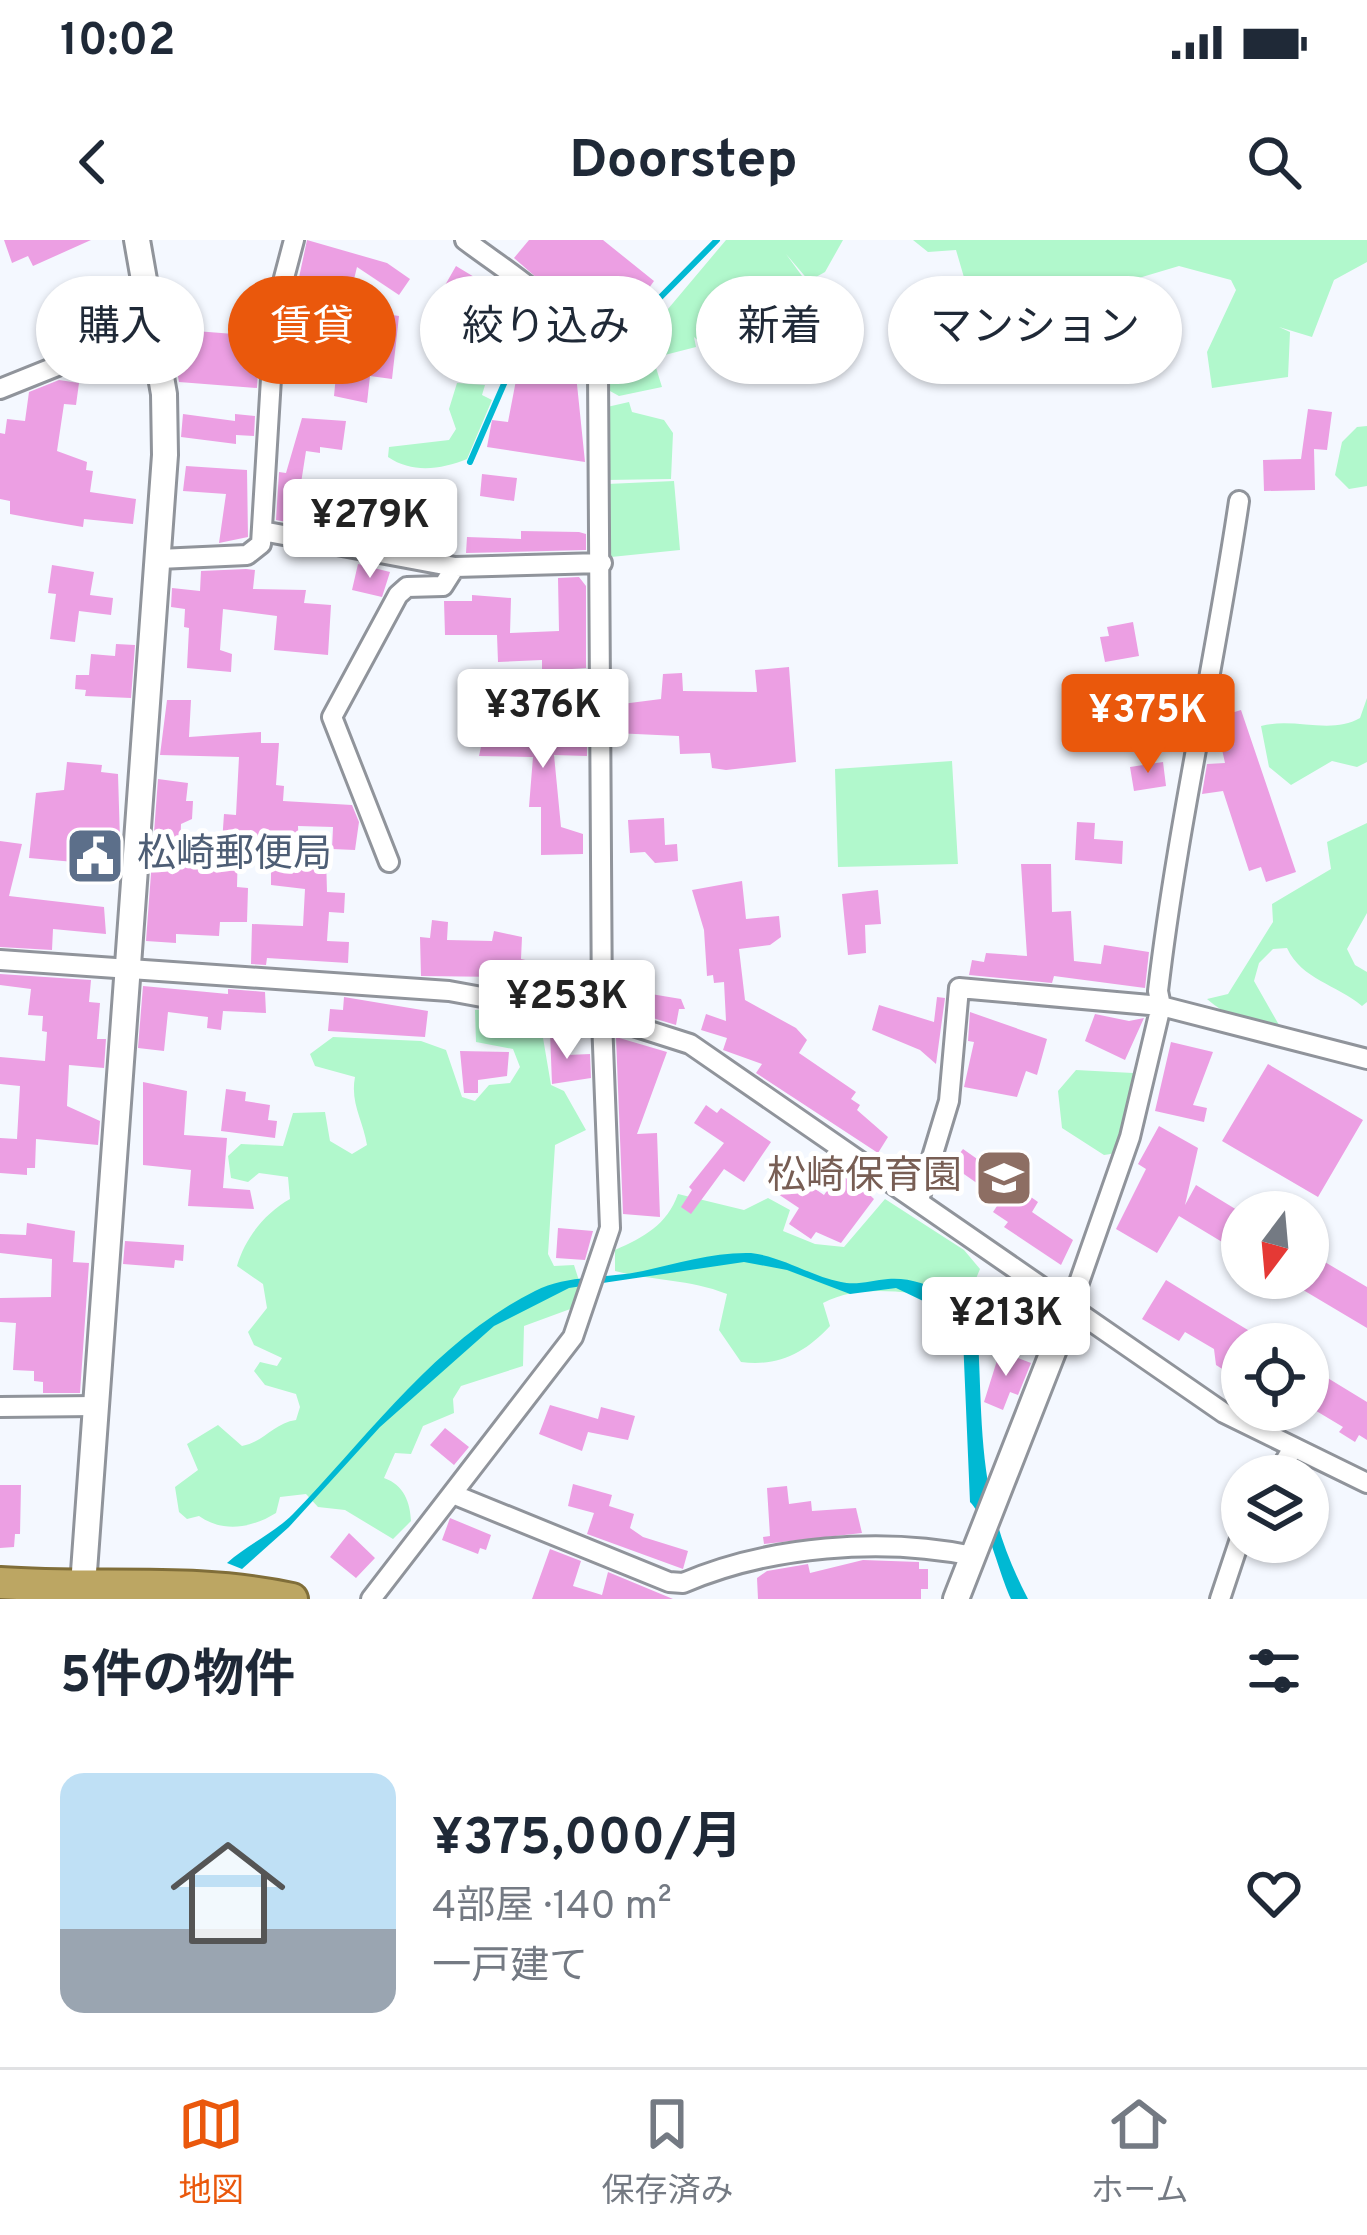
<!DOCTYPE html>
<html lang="ja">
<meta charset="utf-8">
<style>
:root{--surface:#fff;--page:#f2f2f3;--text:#1f2937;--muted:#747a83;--line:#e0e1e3;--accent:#ea580c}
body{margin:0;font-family:Overpass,"Noto Sans JP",sans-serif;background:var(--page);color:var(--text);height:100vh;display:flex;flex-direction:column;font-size:45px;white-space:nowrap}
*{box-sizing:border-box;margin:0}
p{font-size:39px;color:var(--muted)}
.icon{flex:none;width:66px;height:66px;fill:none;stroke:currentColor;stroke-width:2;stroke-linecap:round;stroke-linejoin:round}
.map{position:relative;height:1359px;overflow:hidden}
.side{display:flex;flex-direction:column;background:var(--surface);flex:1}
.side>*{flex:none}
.top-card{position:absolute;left:36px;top:36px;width:1296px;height:108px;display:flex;gap:24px}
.needle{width:78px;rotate:196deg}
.fabs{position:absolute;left:1221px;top:951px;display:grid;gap:24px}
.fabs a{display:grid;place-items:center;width:108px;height:108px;border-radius:50%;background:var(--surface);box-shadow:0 3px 9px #0004;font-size:60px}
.price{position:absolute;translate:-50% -102px;padding:0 27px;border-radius:12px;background:#fff;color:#222;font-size:39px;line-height:78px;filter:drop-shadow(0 3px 6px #0008)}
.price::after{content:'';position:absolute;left:50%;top:72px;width:36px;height:27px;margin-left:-18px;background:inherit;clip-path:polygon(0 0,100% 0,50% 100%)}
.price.current{background:var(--accent);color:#fff}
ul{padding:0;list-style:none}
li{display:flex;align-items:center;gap:36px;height:300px;padding:0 60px}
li+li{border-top:3px solid var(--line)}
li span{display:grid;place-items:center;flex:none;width:336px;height:240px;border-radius:24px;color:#555}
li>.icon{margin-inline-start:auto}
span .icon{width:144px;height:144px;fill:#fffc;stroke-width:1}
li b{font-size:51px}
h2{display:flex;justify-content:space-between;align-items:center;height:144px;padding:0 60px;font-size:51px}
.pill{padding:0 42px;border-radius:54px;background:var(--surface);box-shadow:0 3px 9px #0004;font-size:42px;line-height:108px}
.pill.current{background:var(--accent);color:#fff}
.status{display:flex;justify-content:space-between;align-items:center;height:84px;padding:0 60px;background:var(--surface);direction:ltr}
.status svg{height:33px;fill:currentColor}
header{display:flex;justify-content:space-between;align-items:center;height:156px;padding:0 60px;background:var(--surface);font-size:54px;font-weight:700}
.dock{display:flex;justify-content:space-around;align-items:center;height:168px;border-top:3px solid var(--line);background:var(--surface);font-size:33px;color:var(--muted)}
.dock a{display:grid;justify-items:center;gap:6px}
.dock .current{color:var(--accent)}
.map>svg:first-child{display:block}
.green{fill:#b1f8cc}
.water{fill:#00b9d3}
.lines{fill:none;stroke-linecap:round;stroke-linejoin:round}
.stream{stroke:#00b9d3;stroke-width:6}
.building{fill:#ec9fe3}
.minor-casing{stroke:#90949b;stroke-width:24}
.tertiary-casing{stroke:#90949b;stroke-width:30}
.trunk-casing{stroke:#806e39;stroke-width:36}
.minor{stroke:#fff;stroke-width:18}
.tertiary{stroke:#fff;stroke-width:24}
.trunk{stroke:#bca663;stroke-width:30}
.labels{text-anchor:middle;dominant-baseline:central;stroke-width:10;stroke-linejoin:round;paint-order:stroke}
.service-label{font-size:39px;fill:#4e5e75;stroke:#fff;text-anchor:start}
.education-label{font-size:39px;fill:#785e54;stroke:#fff;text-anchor:end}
</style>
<div class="status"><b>10:02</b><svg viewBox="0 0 49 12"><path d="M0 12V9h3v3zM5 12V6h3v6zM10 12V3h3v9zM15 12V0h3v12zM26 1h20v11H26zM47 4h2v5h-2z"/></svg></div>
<header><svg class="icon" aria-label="back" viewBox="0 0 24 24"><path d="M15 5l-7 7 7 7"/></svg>Doorstep<svg class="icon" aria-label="search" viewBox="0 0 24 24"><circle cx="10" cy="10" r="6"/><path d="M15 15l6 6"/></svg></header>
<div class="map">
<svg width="1367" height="1359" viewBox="0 0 1367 1359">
<rect width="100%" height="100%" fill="#f4f8ff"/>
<path class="green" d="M 726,0 L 843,0 L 825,32 L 809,41 L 786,14 L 802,36 L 806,84 L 737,92 L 710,111 L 694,97 L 696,107 L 653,118 L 662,147 L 619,156 L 610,151 L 600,114 L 632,106 L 639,112 L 636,107 Z
M 913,0 L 1367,0 L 1367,22 L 1334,40 L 1312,97 L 1279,87 L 1290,92 L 1288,137 L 1212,148 L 1207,112 L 1236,50 L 1231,40 L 1179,26 L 1132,40 L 1091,37 L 1077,57 L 1000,65 L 968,51 L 956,10 L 928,12 Z
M 457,143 L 485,145 L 482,155 L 492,160 L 467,219 C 442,229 413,234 388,217 L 389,207 L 449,200 L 456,189 L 449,169 Z
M 629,162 L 632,172 L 664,180 L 673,193 L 671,239 L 605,240 L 607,167 Z
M 1367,186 L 1367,246 L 1349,249 L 1335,235 L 1342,202 L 1357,187 Z
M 674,241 L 680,310 L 611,317 L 607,244 Z
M 1367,458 L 1367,522 L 1357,527 L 1332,521 L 1291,545 L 1269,527 L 1261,486 C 1294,477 1331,495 1360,478 Z
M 952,521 L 958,624 L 838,627 L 835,529 Z
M 1367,583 L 1367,673 L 1347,709 L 1355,725 L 1367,732 L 1367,762 L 1362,766 C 1336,744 1302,740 1287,708 L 1273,709 L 1259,723 L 1254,741 L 1279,785 C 1248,785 1231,779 1207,759 L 1228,754 L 1273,682 L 1272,664 L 1331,629 L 1327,602 Z
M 504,768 L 541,786 L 551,845 L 564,851 L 586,890 L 555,905 L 548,1014 L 554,1026 L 574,1025 L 582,1050 L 573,1068 L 524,1086 L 523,1126 L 461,1146 L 453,1159 L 454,1173 L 423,1186 L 411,1214 L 395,1213 L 384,1238 C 404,1245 410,1262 411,1281 L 393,1299 L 345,1270 L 318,1267 L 306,1254 L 280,1257 L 276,1273 C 252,1288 223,1293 199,1276 L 187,1279 L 179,1272 L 175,1247 L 198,1230 L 187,1204 L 218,1185 L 242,1206 C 264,1202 274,1183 296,1180 L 300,1167 L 296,1154 L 265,1145 L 254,1131 L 260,1122 L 277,1126 L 282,1118 L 254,1105 L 248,1092 L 267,1068 L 263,1044 L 237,1026 C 245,998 265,973 290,959 L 288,937 L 259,933 L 248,942 L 231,938 L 228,916 L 241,904 L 283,906 L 293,873 L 325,872 L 330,901 L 352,914 L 367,905 C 363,880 350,863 355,837 L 315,826 L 310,814 L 333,797 L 421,801 L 446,810 L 462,857 L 475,861 L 489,845 L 510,843 L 520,827 L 513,809 L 476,802 L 475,770 Z
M 1076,830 L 1133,833 C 1159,865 1149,909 1104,915 L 1062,888 L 1058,851 Z
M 678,954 L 744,970 L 768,958 L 790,970 L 783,991 L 815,1004 L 844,1007 L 885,959 L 964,1010 L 980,1029 L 970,1053 C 921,1061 871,1038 823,1063 L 830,1086 C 805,1113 778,1127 741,1122 L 719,1090 L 727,1054 C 689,1039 654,1041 615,1031 L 615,1010 C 644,997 667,985 678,954 Z"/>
<path class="water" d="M 751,1013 C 784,1017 810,1036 841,1042 C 856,1046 873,1040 888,1039 C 925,1036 967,1061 978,1096 C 983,1199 978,1263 1028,1359 L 1011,1359 C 999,1334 987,1279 970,1262 L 963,1098 L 944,1071 L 896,1048 L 850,1054 L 787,1030 L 744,1022 L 569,1048 L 494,1086 L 380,1187 L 289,1287 L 242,1329 L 227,1323 C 247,1305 274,1293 293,1274 C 368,1197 436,1100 535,1051 C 569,1034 607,1039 643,1031 C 679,1023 713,1012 751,1013 Z"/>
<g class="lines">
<path class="stream" d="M 595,105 L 626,92 L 717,0
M 470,222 L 517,114 L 576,104"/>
</g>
<path class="building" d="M 4,0 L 91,0 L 33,26 L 28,16 L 12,23 Z
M 307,0 L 387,23 L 410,39 L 399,55 L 357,27 L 347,68 L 399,76 L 392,139 L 370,136 L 367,163 L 334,156 L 336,135 L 351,137 L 358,87 L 330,83 L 325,127 L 292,123 L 304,49 L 297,47 Z
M 529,0 L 603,0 L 654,41 L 617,93 L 607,90 L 577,73 L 514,18 Z
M 456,26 L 494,49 L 476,77 L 448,60 L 452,52 L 444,47 Z
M 104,67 L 111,84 L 75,102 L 67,82 Z
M 183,90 L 260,96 L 257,148 L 179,142 L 174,115 L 179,115 Z
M 575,125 L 585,222 L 487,207 L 492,180 L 508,182 L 517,135 L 554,143 L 552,128 Z
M 59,140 L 79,143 L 76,165 L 64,164 L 57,211 L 87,222 L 86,230 L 93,231 L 90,252 L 136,259 L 133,284 L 84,279 L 83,287 L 47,281 L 10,274 L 10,261 L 0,259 L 0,193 L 5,194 L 7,179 L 25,181 L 29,152 Z
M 1308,169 L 1332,172 L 1327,210 L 1314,209 L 1315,250 L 1264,251 L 1263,220 L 1301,219 Z
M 183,174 L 235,181 L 235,174 L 255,176 L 254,196 L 236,195 L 236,204 L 181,197 Z
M 302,178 L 346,181 L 342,210 L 320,207 L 320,213 L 306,211 L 299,256 L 302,268 L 350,284 L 348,293 L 276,280 L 279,232 L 286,233 Z
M 186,226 L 247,230 L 248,297 L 219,303 L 226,254 L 183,251 Z
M 482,234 L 517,238 L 514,261 L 480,256 Z
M 401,273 L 431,280 L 425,308 L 379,299 L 384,279 L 399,283 Z
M 521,291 L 579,292 L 586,294 L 586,310 L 466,313 L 467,297 L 521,299 Z
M 358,324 L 390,332 L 382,357 L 352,350 Z
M 52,325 L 94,332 L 90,355 L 113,358 L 111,375 L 79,371 L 75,402 L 50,399 L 56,354 L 48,353 Z
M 246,329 L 255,330 L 253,349 L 306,350 L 304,363 L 331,365 L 328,415 L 274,410 L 277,376 L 223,369 L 220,410 L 232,414 L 231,432 L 187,428 L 189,388 L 184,387 L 185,369 L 171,367 L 172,348 L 200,351 L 201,331 Z
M 579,337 L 586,346 L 586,428 L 558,430 L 558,451 L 542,451 L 542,420 L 498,422 L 497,395 L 445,395 L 444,361 L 472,361 L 472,355 L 511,358 L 510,393 L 559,391 L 558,338 Z
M 1133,382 L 1139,416 L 1105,422 L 1100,397 L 1109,396 L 1107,387 Z
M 116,404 L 135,405 L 131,458 L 85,456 L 86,450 L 75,449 L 76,435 L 89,435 L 91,414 L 115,416 Z
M 789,427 L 796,522 L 726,530 L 712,528 L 710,513 L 680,514 L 679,496 L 614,493 L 614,465 L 661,459 L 663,434 L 682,433 L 683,451 L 757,452 L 755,430 Z
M 167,460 L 191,460 L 189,497 L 261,492 L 261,503 L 279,503 L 276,545 L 284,546 L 283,561 L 352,565 L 359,582 L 355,610 L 332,609 L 333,587 L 298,586 L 299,617 L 326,617 L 327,652 L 345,653 L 344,673 L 329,672 L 327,701 L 349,702 L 348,723 L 267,718 L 266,725 L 251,724 L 252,684 L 303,686 L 305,649 L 271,645 L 271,605 L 238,607 L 237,647 L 248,648 L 247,682 L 220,682 L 219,696 L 176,694 L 176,703 L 146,701 L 158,539 L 188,543 L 186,561 L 193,561 L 192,579 L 181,584 L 180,616 L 221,617 L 224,574 L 236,575 L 239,517 L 160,515 Z
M 536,460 L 554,460 L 554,488 L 587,493 L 587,516 L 554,515 L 561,587 L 583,594 L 583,614 L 541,615 L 541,567 L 529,567 L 533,517 L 479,516 L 485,489 L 536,490 Z
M 1241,470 L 1296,632 L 1266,642 L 1261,627 L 1249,631 L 1223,551 L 1202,554 L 1207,524 L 1225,523 L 1215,478 Z
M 67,522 L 102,525 L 101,532 L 118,534 L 120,601 L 99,599 L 97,624 L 29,618 L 36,553 L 64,550 Z
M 1163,522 L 1166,546 L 1134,551 L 1130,527 Z
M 664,578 L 665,605 L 677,604 L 678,621 L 655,623 L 645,612 L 630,613 L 628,580 Z
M 1077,582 L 1095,583 L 1094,599 L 1123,601 L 1122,624 L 1075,620 Z
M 0,601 L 22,604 L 9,656 L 104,667 L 106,694 L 53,689 L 52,710 L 0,707 Z
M 1021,624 L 1051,624 L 1052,672 L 1071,671 L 1074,721 L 1101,724 L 1104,705 L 1149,712 L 1145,748 L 1054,736 L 1052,743 L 969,735 L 972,720 L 984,722 L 986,713 L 1027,716 Z
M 742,641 L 746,679 L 779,676 L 781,697 L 770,705 L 739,709 L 745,760 L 796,788 L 807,800 L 799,813 L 856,852 L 851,859 L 860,865 L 857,870 L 888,897 L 878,913 L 756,833 L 762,824 L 723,810 L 727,798 L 701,790 L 706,774 L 726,781 L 724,742 L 714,743 L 713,735 L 707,736 L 704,690 L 692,650 Z
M 878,650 L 881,684 L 865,685 L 866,713 L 848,715 L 842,654 Z
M 432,680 L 448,682 L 447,700 L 492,701 L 494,691 L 522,697 L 521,719 L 539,723 L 537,732 L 550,735 L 546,754 L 501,743 L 502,737 L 421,736 L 420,697 L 430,698 Z
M 0,734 L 91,740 L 89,762 L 100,763 L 97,799 L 106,799 L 104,828 L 69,825 L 67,866 L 100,881 L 98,905 L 36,899 L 35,928 L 27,928 L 27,935 L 0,933 L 0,898 L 17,899 L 20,846 L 0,844 L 0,817 L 45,821 L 47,792 L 42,791 L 43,776 L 28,775 L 31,749 L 0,745 Z
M 615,737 L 639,737 L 639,752 L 681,759 L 685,769 L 679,769 L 676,785 L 646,776 L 648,769 L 615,768 Z
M 143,746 L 228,754 L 228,749 L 265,752 L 266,773 L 223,771 L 221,790 L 207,788 L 208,777 L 168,772 L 164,811 L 138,808 Z
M 344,757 L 428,771 L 425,797 L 328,791 L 330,769 L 343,770 Z
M 937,757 L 945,758 L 936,824 L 920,810 L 872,790 L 879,765 L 934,782 Z
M 970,772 L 1047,799 L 1037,835 L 1026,831 L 1017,857 L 964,847 L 974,802 L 968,801 Z
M 1095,774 L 1129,781 L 1144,778 L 1125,820 L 1085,801 Z
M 550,792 L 565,792 L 567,815 L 590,814 L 591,838 L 552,844 Z
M 616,797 L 667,812 L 637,894 L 657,893 L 660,977 L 623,974 Z
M 1171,802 L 1213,812 L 1193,865 L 1207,868 L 1204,882 L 1155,871 Z
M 460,811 L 509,812 L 507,836 L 478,840 L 478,853 L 464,853 Z
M 1268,824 L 1363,880 L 1318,957 L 1222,901 Z
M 143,842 L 187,851 L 184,895 L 227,898 L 223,948 L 250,950 L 254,969 L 188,966 L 191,930 L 143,925 Z
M 226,849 L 246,852 L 245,861 L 270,865 L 268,880 L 277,881 L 275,898 L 221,891 Z
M 706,865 L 717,873 L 721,868 L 771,902 L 744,942 L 724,929 L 691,974 L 681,967 L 692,950 L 689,947 L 724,903 L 694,883 Z
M 1159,886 L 1198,908 L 1185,965 L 1196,945 L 1242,973 L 1242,1014 L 1179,976 L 1157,1013 L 1116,989 L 1146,929 L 1138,924 Z
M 963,909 L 1038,962 L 1032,972 L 1073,1000 L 1061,1025 L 1004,987 L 1008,982 L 993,972 L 1001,960 L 951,925 Z
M 842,929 L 874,959 L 841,1003 L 816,992 L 811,999 L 789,984 L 799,968 L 775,952 L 789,931 L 824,955 Z
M 27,983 L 75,991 L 73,1022 L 89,1023 L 80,1153 L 43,1153 L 43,1142 L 34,1141 L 34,1131 L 13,1130 L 16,1083 L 0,1082 L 0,1058 L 51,1057 L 52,1019 L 0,1013 L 0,994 L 26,995 Z
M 558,988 L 593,991 L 585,1020 L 556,1018 Z
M 125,1001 L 184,1005 L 183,1021 L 175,1020 L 174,1028 L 123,1024 Z
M 1308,1012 L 1367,1047 L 1367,1088 L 1283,1038 L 1308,1038 Z
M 1166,1040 L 1205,1064 L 1271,1104 L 1242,1104 L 1242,1126 L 1235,1137 L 1216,1125 L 1214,1109 L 1185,1092 L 1179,1101 L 1142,1079 Z
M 985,1041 L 1031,1076 L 1017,1094 L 974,1064 Z
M 1000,1111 L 1031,1123 L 1018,1155 L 1010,1152 L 1003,1170 L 984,1162 Z
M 1308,1126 L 1367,1162 L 1367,1200 L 1359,1195 L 1355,1202 L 1339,1192 L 1343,1187 L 1308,1166 Z
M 550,1165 L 598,1179 L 601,1167 L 635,1176 L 628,1200 L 588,1192 L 582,1211 L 539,1194 Z
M 445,1188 L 469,1207 L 454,1225 L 430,1205 Z
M 573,1244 L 612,1255 L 609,1266 L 634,1274 L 630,1288 L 643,1297 L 688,1311 L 683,1329 L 587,1294 L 594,1273 L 568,1266 Z
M 0,1245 L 21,1245 L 20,1294 L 15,1294 L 14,1307 L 0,1308 Z
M 787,1246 L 789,1264 L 811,1261 L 812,1271 L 856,1268 L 862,1293 L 764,1304 L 763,1297 L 770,1296 L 767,1248 Z
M 450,1278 L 491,1295 L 486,1310 L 480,1308 L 478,1314 L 442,1300 Z
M 349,1293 L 375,1318 L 356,1338 L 330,1317 Z
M 550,1309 L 581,1321 L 573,1346 L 602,1355 L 608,1332 L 673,1359 L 532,1359 Z
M 863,1320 L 919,1322 L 919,1329 L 928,1329 L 928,1349 L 921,1349 L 921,1359 L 758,1359 L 757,1338 L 767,1331 L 808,1324 L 810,1333 Z"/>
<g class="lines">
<g class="minor-casing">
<path id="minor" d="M 0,149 L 152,88
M 262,291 L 455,327
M 159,319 L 247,315 L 261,304 L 275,72 L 294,0
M 389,622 L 332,477 L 398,355 L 407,347 L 443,346 L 455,327 L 602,323
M 0,720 L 449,751 L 624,783 L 690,804 L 1224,1173 L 1367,1243
M 919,960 L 949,861 L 959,748 L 1161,766 L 1367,819
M 1069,1071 L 1130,897 L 1161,766 L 1158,751 C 1177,587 1215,425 1239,261
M 0,1167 L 95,1166
M 1276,1236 L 1293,1208
M 455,1255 L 669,1342 L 683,1343 C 769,1306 882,1297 973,1316
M 371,1359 L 573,1097 L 610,988 L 602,780 L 598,131 C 575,71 514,37 465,0
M 1220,1359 L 1242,1293"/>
</g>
<g class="tertiary-casing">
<path id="tertiary" d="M 82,1359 L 165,215 L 164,154 L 137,0
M 956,1359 L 1069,1071"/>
</g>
<g class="trunk-casing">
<path id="trunk" d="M 0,1343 C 98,1350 196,1338 292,1359"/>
</g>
<use href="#minor" class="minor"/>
<use href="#tertiary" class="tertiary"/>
<use href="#trunk" class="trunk"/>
</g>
<defs>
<g id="civic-square" transform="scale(3)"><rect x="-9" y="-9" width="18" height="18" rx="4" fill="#5c6f8a" stroke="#fff"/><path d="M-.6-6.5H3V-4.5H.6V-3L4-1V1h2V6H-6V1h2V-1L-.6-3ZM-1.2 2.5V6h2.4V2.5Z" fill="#fff"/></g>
<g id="school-square" transform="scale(3)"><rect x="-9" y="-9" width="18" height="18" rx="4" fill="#8d6e63" stroke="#fff"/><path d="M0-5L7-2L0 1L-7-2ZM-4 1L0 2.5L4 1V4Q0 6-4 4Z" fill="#fff"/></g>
</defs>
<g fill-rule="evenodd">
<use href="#civic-square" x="95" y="616"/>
<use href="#school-square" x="1004" y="938"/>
</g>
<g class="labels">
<g class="service-label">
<text x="137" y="616">松崎郵便局</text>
</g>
<g class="education-label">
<text x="962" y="938">松崎保育園</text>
</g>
</g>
</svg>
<div class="fabs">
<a><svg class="needle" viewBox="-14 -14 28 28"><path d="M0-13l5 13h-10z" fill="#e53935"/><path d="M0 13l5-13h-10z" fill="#747a83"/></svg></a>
<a><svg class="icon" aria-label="locate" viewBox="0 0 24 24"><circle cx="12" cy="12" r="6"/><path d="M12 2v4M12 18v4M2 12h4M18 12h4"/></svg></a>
<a><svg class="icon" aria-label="layers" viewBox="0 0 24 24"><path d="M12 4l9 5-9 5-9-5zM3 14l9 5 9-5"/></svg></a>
</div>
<b class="price" style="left:370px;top:341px">¥279K</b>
<b class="price" style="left:543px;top:531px">¥376K</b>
<b class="price current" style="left:1148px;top:536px">¥375K</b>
<b class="price" style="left:567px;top:822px">¥253K</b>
<b class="price" style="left:1006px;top:1139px">¥213K</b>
<div class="top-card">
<a class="pill">購入</a>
<a class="pill current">賃貸</a>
<a class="pill">絞り込み</a>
<a class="pill">新着</a>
<a class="pill">マンション</a>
</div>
</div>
<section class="side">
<h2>5件の物件<svg class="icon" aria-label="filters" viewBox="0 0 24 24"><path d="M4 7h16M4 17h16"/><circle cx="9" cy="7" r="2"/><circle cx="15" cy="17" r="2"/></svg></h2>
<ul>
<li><span style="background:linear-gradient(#bfe0f5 65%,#9aa5b1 0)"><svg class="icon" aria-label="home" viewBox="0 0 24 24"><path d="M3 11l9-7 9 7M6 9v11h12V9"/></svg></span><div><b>¥375,000/月</b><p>4部屋 · 140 m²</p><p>一戸建て</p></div><svg class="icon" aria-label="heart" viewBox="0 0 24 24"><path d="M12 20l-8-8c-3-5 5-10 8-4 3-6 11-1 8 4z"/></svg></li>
</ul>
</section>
<nav class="dock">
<a class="current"><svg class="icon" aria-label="map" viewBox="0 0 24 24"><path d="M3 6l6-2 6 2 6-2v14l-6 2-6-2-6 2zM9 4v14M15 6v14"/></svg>地図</a>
<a><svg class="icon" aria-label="saved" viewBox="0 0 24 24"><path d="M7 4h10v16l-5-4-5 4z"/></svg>保存済み</a>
<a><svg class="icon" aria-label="home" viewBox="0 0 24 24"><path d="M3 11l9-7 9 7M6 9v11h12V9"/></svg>ホーム</a>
</nav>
